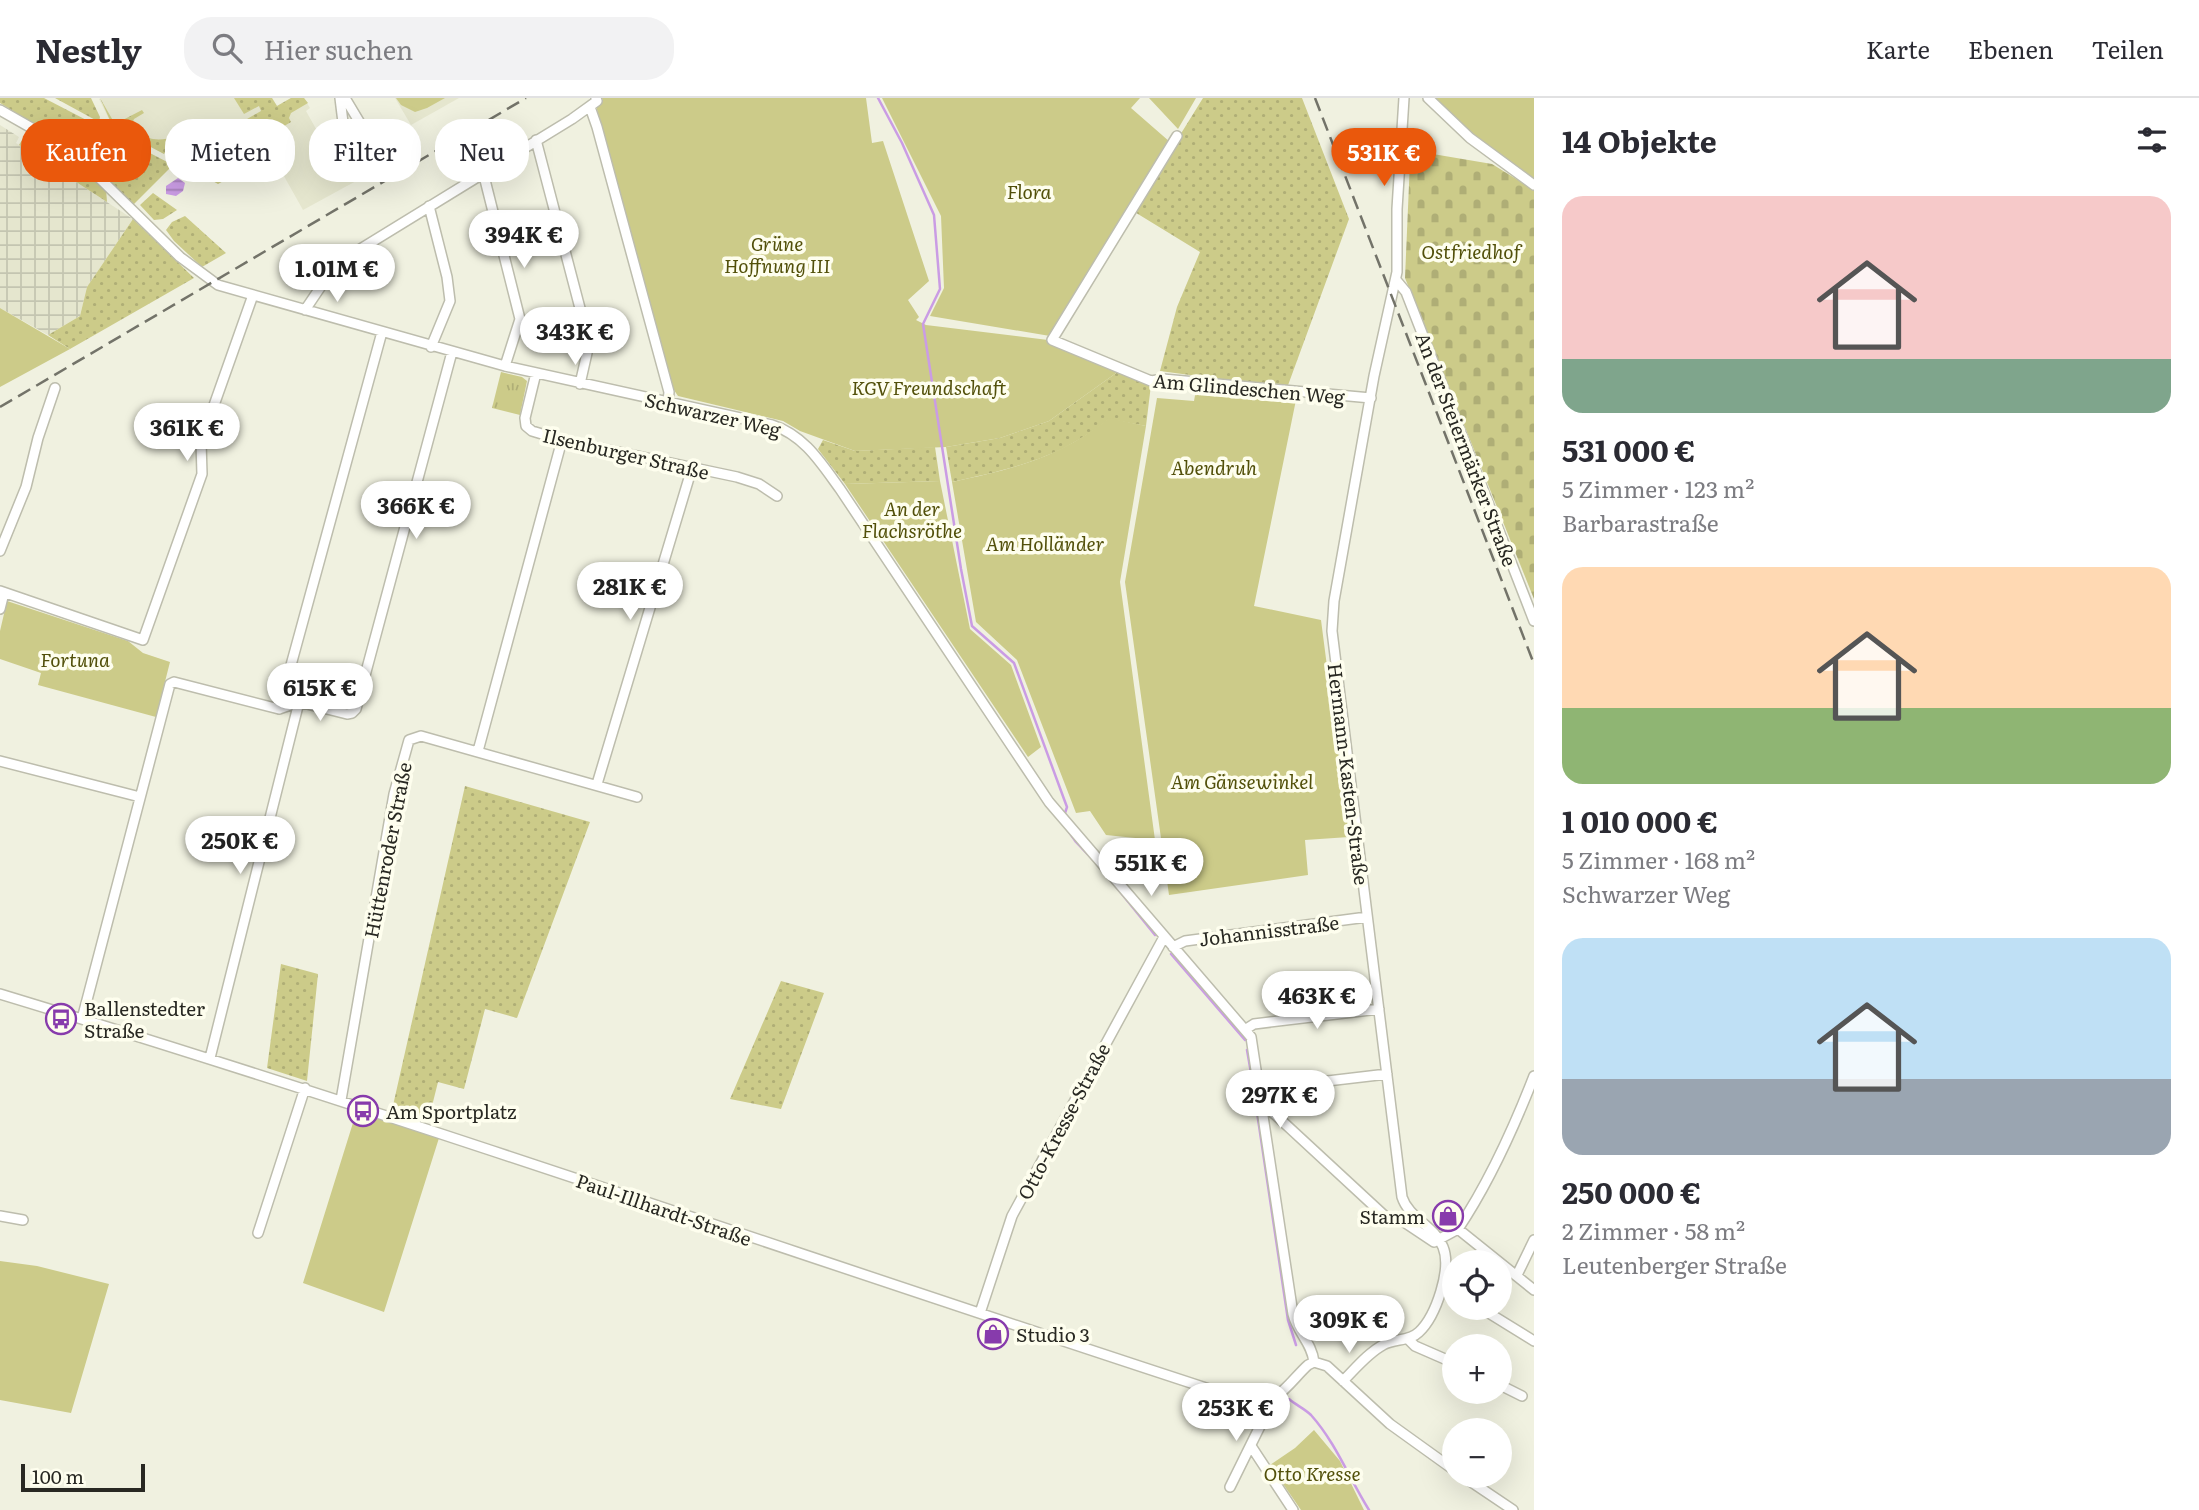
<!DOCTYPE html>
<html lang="de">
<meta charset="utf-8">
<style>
:root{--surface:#fff;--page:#f2f2f3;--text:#2b2b33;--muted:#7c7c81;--line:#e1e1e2;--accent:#ea580c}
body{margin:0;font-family:Literata,serif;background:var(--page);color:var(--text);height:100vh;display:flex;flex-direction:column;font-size:26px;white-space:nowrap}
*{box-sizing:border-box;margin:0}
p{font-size:23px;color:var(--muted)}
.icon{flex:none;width:38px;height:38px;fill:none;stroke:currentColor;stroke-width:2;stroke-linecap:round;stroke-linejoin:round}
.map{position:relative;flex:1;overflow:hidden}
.panel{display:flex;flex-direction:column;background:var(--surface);width:665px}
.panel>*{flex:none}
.top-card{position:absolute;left:21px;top:21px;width:665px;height:63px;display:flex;gap:14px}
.fabs{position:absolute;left:1442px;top:1152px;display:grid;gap:14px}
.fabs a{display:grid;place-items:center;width:70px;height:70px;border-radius:50%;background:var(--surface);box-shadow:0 7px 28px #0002;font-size:35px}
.scale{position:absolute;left:21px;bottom:18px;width:124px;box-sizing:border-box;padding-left:7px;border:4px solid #282822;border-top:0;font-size:19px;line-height:24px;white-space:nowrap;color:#282822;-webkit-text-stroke:5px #fefeee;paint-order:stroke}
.price{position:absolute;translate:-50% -60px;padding:0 16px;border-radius:24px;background:#fff;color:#222;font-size:23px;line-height:46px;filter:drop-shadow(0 2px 4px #0008)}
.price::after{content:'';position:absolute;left:50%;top:42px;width:21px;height:16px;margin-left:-10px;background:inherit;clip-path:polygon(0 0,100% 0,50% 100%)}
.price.current{background:var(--accent);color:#fff}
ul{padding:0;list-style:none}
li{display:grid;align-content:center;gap:14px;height:371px;padding:0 28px}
li span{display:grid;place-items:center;height:217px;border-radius:21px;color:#555}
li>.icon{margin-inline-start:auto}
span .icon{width:126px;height:126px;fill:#fffc;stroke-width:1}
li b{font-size:30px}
h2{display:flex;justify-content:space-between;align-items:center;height:84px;padding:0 28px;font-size:30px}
.chip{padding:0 24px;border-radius:28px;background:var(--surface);box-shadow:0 7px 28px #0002;font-size:24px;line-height:63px}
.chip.current{background:var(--accent);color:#fff}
header{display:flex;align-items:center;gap:42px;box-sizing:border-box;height:98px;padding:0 35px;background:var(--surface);border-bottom:2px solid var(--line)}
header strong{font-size:33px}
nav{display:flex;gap:38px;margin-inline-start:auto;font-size:24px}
.search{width:490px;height:63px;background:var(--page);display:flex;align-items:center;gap:18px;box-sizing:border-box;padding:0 24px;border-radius:28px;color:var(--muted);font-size:26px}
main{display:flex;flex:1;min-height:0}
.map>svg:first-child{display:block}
.built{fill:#e5e6ce}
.industrial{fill:url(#industrial-grid)}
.grass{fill:url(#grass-dots)}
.cemetery{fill:url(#cemetery-stones)}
.park{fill:url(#park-tufts)}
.garden{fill:#cccb89}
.water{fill:url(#water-rules)}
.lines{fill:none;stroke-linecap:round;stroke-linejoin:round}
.stream{stroke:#ca9ce4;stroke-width:2.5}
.minor-casing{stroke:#bdbdad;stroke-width:12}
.minor{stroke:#fff;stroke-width:9}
.rail{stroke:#737369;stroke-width:2.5;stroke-dasharray:14 7;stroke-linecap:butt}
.labels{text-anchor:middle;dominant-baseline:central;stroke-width:7;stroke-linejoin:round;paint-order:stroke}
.park-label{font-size:19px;font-style:italic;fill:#52500a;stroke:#fefeee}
.street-label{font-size:19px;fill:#282822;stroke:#fefeee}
.poi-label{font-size:19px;fill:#282822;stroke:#fefeee;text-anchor:start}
</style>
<header>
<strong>Nestly</strong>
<div class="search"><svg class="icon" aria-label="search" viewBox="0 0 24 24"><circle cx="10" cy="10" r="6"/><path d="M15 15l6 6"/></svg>Hier suchen</div>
<nav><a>Karte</a><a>Ebenen</a><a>Teilen</a></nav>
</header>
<main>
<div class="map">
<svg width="1534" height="1412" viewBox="0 0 1534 1412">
<defs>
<pattern id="industrial-grid" width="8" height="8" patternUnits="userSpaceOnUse" patternTransform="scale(1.75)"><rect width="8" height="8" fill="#e5e6ce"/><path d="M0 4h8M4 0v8" fill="none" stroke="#c4c5b1"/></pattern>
<pattern id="grass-dots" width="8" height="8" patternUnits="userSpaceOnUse" patternTransform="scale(1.75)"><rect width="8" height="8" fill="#cccb89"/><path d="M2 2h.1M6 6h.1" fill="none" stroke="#afae76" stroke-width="1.8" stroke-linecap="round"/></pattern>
<pattern id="cemetery-stones" width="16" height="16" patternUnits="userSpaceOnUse" patternTransform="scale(1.75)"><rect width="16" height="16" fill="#cccb89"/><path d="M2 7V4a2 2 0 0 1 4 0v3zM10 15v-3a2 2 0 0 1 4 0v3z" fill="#afae76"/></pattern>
<pattern id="park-tufts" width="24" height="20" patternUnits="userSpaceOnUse" patternTransform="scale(1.75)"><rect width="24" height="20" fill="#cccb89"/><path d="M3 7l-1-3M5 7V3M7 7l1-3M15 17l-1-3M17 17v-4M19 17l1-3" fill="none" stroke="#afae76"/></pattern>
<pattern id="water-rules" width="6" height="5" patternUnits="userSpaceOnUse" patternTransform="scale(1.75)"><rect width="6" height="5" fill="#ca9ce4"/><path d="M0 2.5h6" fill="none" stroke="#a47fb8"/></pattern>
</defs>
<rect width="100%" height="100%" fill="#f0f1e0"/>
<path class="built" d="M 101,0 L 272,0 L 277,8 L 291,0 L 304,0 L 310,10 L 306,13 L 335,65 L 338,64 L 342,72 L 340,73 L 342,76 L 372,60 L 378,71 L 303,112 L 271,55 L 218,86 L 173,60 L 176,53 L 168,49 L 164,56 L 113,29 L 99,1 Z
M 395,0 L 459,0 L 411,27 Z"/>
<path class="industrial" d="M 0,27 L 19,39 L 16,45 L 133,121 L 87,189 L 80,218 L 48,237 L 0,210 Z"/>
<path class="grass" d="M 0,0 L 44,0 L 173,67 L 133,107 L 83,57 L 0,5 Z
M 55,0 L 91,0 L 100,19 L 99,24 Z
M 100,0 L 115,26 L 142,12 L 144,15 L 134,21 L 132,26 C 135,34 132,29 139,33 C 144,36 147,40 153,41 C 171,44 181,30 188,58 L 194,62 L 205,63 L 215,77 L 222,79 L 227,72 L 222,56 L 234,77 L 218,86 L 173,60 L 176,53 L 168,49 L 164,56 L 113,29 Z
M 234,0 L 272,0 L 277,8 L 291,0 L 304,0 L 308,5 L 291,15 L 289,20 L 291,24 L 262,41 L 253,26 L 250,26 L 247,21 L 261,13 L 259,8 L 244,16 Z
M 1203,0 L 1302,0 L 1349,121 L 1287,290 L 1160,273 L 1177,209 L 1200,154 L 1133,113 Z
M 353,28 L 357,31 L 363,44 L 360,49 L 353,50 L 350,45 L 349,29 Z
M 31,34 L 76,63 L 106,91 L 107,104 L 19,47 L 25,37 Z
M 153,95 L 177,112 L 163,121 L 154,122 L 140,107 Z
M 185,118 L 226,155 L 202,169 L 174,143 L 166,132 L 172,124 Z
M 133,121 L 194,180 L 70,251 L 48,237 L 80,218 L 87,189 Z
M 1119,273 L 1151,287 L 1146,328 L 1109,321 C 1058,361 1014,370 952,384 L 946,349 L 1000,340 L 1049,323 Z
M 823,342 L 855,353 L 935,349 L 940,383 L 845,386 L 818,351 Z
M 465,688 L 590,724 L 517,920 L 485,911 L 464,991 L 438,984 L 428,1024 L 392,1012 Z
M 281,866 L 318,876 L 307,983 L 267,970 Z
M 781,883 L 824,895 L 781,1011 L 730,1001 Z"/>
<path class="cemetery" d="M 1427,55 L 1492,66 L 1534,92 L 1534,501 L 1405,180 L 1410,63 Z"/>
<path class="park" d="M 501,274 L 522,279 L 527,283 L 520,317 L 492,310 Z"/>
<path class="garden" d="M 396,0 L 445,0 L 427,10 L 415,14 L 401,7 Z
M 602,0 L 866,0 L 872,45 L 883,43 L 929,183 L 908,202 L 919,219 L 916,222 L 926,227 L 1048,242 L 1119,273 L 1049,323 L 1000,340 L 946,349 L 855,353 L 800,333 L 783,323 L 678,298 L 672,289 L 596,8 L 603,3 Z
M 882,0 L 1140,0 L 1131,10 L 1170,44 L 1050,238 L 930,218 L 944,190 L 941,118 Z
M 1149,0 L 1196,0 L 1178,31 Z
M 1433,0 L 1534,0 L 1534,83 L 1466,32 Z
M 250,40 L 261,59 L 233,75 L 222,56 Z
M 123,57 L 138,71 L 129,80 L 115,65 Z
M 0,210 L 70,251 L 0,289 Z
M 1197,286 L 1297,297 L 1254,508 L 1321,522 L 1349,739 L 1305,742 L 1308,777 L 1169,797 L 1125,484 L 1157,300 L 1194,303 Z
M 1109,320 L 1146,328 L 1120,484 L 1155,742 L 1106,737 L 1090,713 L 1076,715 L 1017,562 L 976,524 L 952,384 C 1014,370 1058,361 1109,320 Z
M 940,383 L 970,531 L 1011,567 L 1041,649 L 1028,659 L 845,386 Z
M 7,503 L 128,543 L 143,555 L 170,564 L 156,619 L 38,587 L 41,575 L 0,561 L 0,533 Z
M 357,1012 L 439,1040 L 384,1214 L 303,1185 Z
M 0,1163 L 37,1168 L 109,1186 L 71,1315 L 0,1302 Z
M 1314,1332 L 1340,1363 L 1364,1412 L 1301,1412 L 1270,1367 L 1295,1350 Z"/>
<path class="water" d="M 178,80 L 185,85 L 183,93 L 176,98 L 166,96 L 166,88 Z"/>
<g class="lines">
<path class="stream" d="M 878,0 L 902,45 L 934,117 L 940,191 L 923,226 L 961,471 L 972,528 L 1014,565 L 1064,701 L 1067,709 L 1064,718
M 1062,724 L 1076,744 L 1093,762
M 1113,785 L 1155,837
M 1171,856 L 1245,942
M 1247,952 L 1254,992
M 1255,1001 L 1288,1222 L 1296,1247
M 1289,1301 C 1296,1307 1305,1311 1311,1317 C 1336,1345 1349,1380 1369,1412"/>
<g class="minor-casing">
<path id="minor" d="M 340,0 L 346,49 L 355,56 L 361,56 L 369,47 L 369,40 L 345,0
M 1428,0 L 1470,40 L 1534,87
M 590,9 L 597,29 L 669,294 L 668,305
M 0,12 L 51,41 L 82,63 L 180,159 L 218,187 L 505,268 L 772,327 C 804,337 821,365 840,391 L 1049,704 L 1251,939 L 1293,1216 C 1297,1234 1312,1245 1314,1264
M 1177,38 L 1052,242 L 1151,283 L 1163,281 L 1371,300
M 536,42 L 587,237 L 587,255 L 580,286
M 483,74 L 520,221 L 505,268
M 429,108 L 447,179 L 450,203 L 431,249
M 1396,182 L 1406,194 L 1534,523
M 305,212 L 336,166 L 572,21 L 597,3 L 596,0
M 536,275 L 525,320 L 526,328 L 532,333 L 562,342 L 737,379 L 759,386 L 777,398
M 0,453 L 26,389 L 38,340 L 55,290
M 0,493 L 143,542 L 202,376 L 201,344 L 253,197
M 0,511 L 4,495
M 279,611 L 299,604 L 347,616 L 352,615 L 356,611 L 452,254
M 478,653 L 562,342
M 0,663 L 140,699
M 597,686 L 692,370
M 1173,849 L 1185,843 L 1367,819
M 0,896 C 419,1023 833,1169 1249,1304 C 1276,1310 1291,1282 1308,1267 L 1314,1264
M 82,921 L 170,586 L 174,584 L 279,611 L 382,234
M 1246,931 L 1254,926 L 1379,911
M 210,960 L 299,604
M 1387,976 L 1259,991 L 1269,1011 L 1388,1121 L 1401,1122 L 1434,1144 L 1458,1131 L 1534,1192
M 341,1002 L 394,696 L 409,642 L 421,638 L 637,699
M 0,1118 L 23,1122
M 1458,1131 C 1490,1083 1513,1032 1534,978
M 258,1135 L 305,990
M 1517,1177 L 1534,1142
M 1442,1189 L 1454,1195
M 1479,1209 L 1534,1243
M 980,1215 L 1012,1118 L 1164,839
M 1408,1241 L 1415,1248 L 1454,1265
M 1314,1264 L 1327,1268 L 1390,1326 L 1454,1372
M 1343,1283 C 1355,1271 1368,1255 1383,1247 C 1394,1240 1409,1244 1419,1234 C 1436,1218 1452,1171 1443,1149 C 1434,1127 1409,1121 1402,1099 L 1332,533 L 1334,503 L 1374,278 L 1397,174 L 1397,111 L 1404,0
M 1500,1287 L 1522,1298
M 1251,1348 L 1293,1412
M 1461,1377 L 1513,1412
M 1230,1389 L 1265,1318 L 1265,1305"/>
</g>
<use href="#minor" class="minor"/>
<path class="rail" d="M 1315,0 L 1534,566
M 0,309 L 526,0"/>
</g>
<defs>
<g id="bus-ring" transform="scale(1.575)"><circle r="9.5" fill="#fefeee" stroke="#873bac" stroke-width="1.5"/><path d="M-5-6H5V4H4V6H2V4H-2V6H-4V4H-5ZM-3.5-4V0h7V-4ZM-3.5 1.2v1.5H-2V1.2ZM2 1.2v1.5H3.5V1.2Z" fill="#873bac"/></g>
<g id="shop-ring" transform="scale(1.575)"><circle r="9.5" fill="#fefeee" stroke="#873bac" stroke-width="1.5"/><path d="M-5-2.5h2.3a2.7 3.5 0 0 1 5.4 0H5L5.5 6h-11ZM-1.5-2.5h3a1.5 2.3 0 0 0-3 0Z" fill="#873bac"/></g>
</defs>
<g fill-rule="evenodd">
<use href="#bus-ring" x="61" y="921"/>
<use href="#bus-ring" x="363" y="1013"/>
<use href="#shop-ring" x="1448" y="1118"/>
<use href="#shop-ring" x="993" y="1236"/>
</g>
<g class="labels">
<g class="park-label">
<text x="1029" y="93">Flora</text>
<text x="777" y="145">Grüne<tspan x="777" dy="22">Hoffnung III</tspan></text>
<text x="1471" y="153">Ostfriedhof</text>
<text x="929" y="289">KGV Freundschaft</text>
<text x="1214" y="369">Abendruh</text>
<text x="912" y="410">An der<tspan x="912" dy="22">Flachsröthe</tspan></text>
<text x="1045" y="445">Am Holländer</text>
<text x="75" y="561">Fortuna</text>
<text x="1242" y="683">Am Gänsewinkel</text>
<text x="1312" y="1375">Otto Kresse</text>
</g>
<g class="street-label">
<text transform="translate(1249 290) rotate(5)">Am Glindeschen Weg</text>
<text transform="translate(713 316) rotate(13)">Schwarzer Weg</text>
<text transform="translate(1467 351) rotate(69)">An der Steiermärker Straße</text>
<text transform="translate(626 355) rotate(13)">Ilsenburger Straße</text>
<text transform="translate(1349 676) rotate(83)">Hermann-Kasten-Straße</text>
<text transform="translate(387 752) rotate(-79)">Hüttenroder Straße</text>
<text transform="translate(1269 832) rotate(-7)">Johannisstraße</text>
<text transform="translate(1063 1023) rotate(-62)">Otto-Kresse-Straße</text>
<text transform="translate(664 1111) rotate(19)">Paul-Illhardt-Straße</text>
</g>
<g class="poi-label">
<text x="84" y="910">Ballenstedter<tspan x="84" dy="22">Straße</tspan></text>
<text x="386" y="1013">Am Sportplatz</text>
<text x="1425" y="1118" text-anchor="end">Stamm</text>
<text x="1016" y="1236">Studio 3</text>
</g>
</g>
</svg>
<div class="fabs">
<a><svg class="icon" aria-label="locate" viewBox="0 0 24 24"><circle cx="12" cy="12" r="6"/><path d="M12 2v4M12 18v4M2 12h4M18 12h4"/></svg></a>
<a>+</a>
<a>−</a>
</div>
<div class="scale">100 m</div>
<b class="price current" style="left:1384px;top:90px">531K €</b>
<b class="price" style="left:524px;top:172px">394K €</b>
<b class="price" style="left:337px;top:206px">1.01M €</b>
<b class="price" style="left:575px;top:269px">343K €</b>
<b class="price" style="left:187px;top:365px">361K €</b>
<b class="price" style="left:416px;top:443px">366K €</b>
<b class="price" style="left:630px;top:524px">281K €</b>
<b class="price" style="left:320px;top:625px">615K €</b>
<b class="price" style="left:240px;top:778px">250K €</b>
<b class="price" style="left:1151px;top:800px">551K €</b>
<b class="price" style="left:1317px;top:933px">463K €</b>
<b class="price" style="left:1280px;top:1032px">297K €</b>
<b class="price" style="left:1349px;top:1257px">309K €</b>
<b class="price" style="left:1236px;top:1345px">253K €</b>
<div class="top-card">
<a class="chip current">Kaufen</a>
<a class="chip">Mieten</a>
<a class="chip">Filter</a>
<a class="chip">Neu</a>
</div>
</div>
<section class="panel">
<h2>14 Objekte<svg class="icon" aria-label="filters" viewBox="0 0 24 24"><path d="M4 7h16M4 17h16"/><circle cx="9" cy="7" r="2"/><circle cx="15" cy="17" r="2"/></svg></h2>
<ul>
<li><span style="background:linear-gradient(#f6c9c9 75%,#7fa58c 0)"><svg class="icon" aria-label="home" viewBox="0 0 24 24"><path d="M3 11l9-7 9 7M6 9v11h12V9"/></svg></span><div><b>531 000 €</b><p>5 Zimmer · 123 m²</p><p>Barbarastraße</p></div></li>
<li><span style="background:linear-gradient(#ffd9b3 65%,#8fb573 0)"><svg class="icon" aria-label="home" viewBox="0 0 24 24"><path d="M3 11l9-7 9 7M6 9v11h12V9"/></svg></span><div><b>1 010 000 €</b><p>5 Zimmer · 168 m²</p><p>Schwarzer Weg</p></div></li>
<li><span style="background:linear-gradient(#bfe0f5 65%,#9aa5b1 0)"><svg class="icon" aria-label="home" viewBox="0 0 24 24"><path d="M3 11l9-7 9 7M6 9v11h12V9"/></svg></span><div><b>250 000 €</b><p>2 Zimmer · 58 m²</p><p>Leutenberger Straße</p></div></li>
</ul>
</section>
</main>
